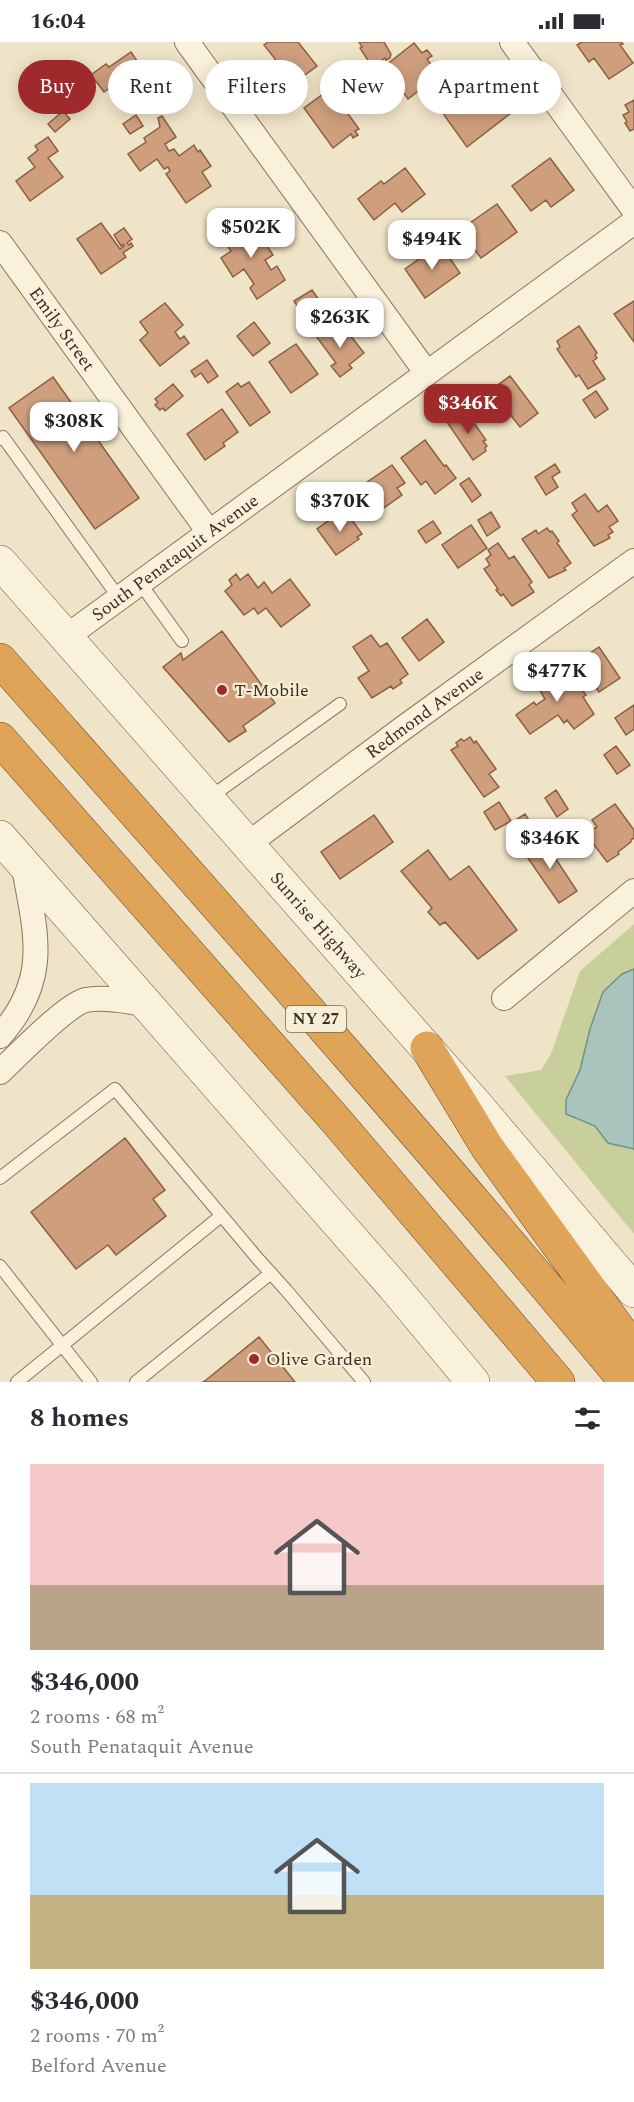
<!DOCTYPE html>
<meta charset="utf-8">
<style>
:root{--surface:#fff;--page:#f2f2f3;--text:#2b2b33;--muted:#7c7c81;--line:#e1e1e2;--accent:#9e2a2b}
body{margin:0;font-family:Spectral,serif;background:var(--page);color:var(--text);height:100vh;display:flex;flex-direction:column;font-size:22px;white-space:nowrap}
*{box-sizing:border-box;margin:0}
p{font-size:20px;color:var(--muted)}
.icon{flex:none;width:33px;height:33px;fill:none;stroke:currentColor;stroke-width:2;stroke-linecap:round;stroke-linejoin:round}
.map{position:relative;height:1340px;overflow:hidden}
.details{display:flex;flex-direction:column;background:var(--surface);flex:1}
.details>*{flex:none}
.top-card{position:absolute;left:18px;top:18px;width:598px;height:54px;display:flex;gap:12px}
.price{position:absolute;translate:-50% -51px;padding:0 14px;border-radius:12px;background:#fff;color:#222;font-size:20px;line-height:39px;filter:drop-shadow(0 2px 3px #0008)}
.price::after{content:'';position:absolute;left:50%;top:36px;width:18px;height:14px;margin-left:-9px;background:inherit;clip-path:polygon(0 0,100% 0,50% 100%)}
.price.selected{background:var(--accent);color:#fff}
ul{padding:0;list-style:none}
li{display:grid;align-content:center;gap:12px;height:318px;padding:0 30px}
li+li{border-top:2px solid var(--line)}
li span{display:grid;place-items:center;height:186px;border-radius:0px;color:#555}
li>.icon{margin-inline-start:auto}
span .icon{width:108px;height:108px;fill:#fffc;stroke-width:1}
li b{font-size:26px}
h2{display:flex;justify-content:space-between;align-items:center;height:72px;padding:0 30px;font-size:26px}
.chip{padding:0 21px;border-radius:27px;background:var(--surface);box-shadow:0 3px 15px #0003;font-size:21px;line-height:54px}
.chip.selected{background:var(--accent);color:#fff}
.status{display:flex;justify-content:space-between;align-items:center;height:42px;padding:0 30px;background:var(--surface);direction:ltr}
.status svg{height:16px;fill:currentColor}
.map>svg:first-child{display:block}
.green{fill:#c9cf9b}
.water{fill:#a9c4bc;stroke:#6f938a;stroke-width:1.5}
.building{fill:#cf9f7d;stroke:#8d5f41;stroke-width:1.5}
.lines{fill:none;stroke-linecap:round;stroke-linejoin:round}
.lane-casing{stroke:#8d765c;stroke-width:14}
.street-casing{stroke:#8d765c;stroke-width:26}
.secondary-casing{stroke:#6f573f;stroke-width:34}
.highway-casing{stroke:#5b4430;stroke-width:34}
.lane{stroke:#faf1dc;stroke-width:12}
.street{stroke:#faf1dc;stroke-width:24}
.secondary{stroke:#faf1dc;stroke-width:33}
.highway{stroke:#e0a458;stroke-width:33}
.poi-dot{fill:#9e2a2b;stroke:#f7eed8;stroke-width:2}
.labels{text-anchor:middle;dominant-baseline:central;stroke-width:4.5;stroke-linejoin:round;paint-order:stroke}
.shield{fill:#f7eed8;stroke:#756857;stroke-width:1.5}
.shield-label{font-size:16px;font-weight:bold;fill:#3d2e20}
.street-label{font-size:18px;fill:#3d2e20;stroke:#f7eed8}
.poi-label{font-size:18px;fill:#3d2e20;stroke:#f7eed8;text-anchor:start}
</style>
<div class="status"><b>16:04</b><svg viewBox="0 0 49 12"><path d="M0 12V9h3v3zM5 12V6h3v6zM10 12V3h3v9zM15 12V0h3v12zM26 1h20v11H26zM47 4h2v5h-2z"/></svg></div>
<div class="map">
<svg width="634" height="1340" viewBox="0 0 634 1340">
<rect width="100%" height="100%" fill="#f0e4c8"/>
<path class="green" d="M 634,882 L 634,927 C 589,948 594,989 580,1029 C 576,1039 571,1048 566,1058 L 581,1079 L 595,1084 L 608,1101 L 634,1107 L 634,1192 L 505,1034 L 541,1028 L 551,1012 L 580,929 Z"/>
<path class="water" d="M 634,927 L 634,1107 L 608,1101 L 595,1084 L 566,1072 L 566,1058 L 580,1028 L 590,987 L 603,950 L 622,932 Z"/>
<path class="building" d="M 268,0 L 298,0 L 317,24 L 294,41 L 264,3 Z
M 359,0 L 384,0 L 391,12 L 390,16 L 386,18 L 385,16 L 380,20 L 381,22 L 373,26 L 360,6 L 362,5 Z
M 582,0 L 621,0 L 623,2 L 620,3 L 633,21 L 609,37 L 594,16 L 589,20 L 577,3 Z
M 414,1 L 422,11 L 427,8 L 432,14 L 427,17 L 433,25 L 425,31 L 431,39 L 408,57 L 385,24 Z
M 131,10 L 156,47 L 133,63 L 117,41 L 104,50 L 91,33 L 106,22 L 109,25 Z
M 488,40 L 511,71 L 467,105 L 444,73 Z
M 330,47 L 359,87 L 355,89 L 358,93 L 353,96 L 351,92 L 333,106 L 304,66 Z
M 634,58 L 634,87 L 630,89 L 625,81 L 627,80 L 623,73 L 629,70 L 625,63 Z
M 63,69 L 70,77 L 55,90 L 48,82 Z
M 136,73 L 143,84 L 130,92 L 123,82 Z
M 162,74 L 176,95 L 165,102 L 169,109 L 174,107 L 179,114 L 194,103 L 198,110 L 200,108 L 211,124 L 202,130 L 211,144 L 186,161 L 166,132 L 170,129 L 168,125 L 164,127 L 157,117 L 140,129 L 128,112 L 146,100 L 144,96 L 160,85 L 158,76 Z
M 48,95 L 58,109 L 48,116 L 63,135 L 30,159 L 16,139 L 35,125 L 28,116 L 38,108 L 35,104 Z
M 550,116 L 574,148 L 551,165 L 546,158 L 531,169 L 512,144 Z
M 405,126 L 425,152 L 402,170 L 395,161 L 374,178 L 358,157 L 381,139 L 384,142 Z
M 497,162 L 517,190 L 481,216 L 460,188 Z
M 250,178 L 273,213 L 265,218 L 271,228 L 277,224 L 285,238 L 257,257 L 250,246 L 254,242 L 244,227 L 233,235 L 221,216 L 231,209 L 222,196 Z
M 101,181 L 120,207 L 124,204 L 123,202 L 121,204 L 114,193 L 124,186 L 132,197 L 127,201 L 129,203 L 131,201 L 133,204 L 123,211 L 126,215 L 101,232 L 77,197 Z
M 440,202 L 460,231 L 425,256 L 405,227 Z
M 312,248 L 319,258 L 301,270 L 294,259 Z
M 634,259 L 634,300 L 614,272 Z
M 165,261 L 183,283 L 175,290 L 180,297 L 184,294 L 189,301 L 160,324 L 140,298 L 148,291 L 140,280 Z
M 254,280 L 270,301 L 253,314 L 237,294 Z
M 331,283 L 336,290 L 340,289 L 341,291 L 346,288 L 364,311 L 349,323 L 352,326 L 340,335 L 331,324 L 336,321 L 316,294 Z
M 579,284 L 597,311 L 595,313 L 597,316 L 593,319 L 605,337 L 588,347 L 579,333 L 576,335 L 557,307 L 560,305 L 557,299 Z
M 296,302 L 318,332 L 291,351 L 269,320 Z
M 207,318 L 218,334 L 208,341 L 201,331 L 195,335 L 191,329 Z
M 510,334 L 538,371 L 520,385 L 491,348 Z
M 53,335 L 139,456 L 95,487 L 9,366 Z
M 249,340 L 270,370 L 250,384 L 226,350 L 238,341 L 241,345 Z
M 173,342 L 183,354 L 165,369 L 163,366 L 160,368 L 155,363 L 158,360 L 155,357 Z
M 596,349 L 608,367 L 595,376 L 583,358 Z
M 222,367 L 238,390 L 223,401 L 225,404 L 205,418 L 187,392 Z
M 465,368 L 486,398 L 483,399 L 487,404 L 485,406 L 486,409 L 473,418 L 447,380 Z
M 425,398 L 444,424 L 446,423 L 456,436 L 435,452 L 426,439 L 421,443 L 401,416 Z
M 555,422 L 560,430 L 552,435 L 558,445 L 546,453 L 535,435 Z
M 392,423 L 405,441 L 397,446 L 402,453 L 378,470 L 360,445 Z
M 469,436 L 481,453 L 472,460 L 460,442 Z
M 585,452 L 598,470 L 607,463 L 618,479 L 609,485 L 613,490 L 608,493 L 610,496 L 594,504 L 572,473 L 577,469 L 572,461 Z
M 491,470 L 500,485 L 487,494 L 478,478 Z
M 347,471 L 362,492 L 357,495 L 359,497 L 336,513 L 317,487 L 332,476 L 334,479 Z
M 433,479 L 441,491 L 426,501 L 418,489 Z
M 471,483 L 487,506 L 458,526 L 442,503 Z
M 547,486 L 550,490 L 552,489 L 559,499 L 557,501 L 571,521 L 564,526 L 566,528 L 549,536 L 522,497 L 536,488 L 538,492 Z
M 498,501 L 509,517 L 514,514 L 532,540 L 529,543 L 534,550 L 512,564 L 503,552 L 501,554 L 496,548 L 498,547 L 484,527 L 490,523 L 486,517 L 491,513 L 488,508 Z
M 236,532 L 240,538 L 248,532 L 258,546 L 264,540 L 272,551 L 290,537 L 310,563 L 281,585 L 266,566 L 258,572 L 254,566 L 244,573 L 225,549 L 232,543 L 229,538 Z
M 427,577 L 444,600 L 419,619 L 402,596 Z
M 222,589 L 275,661 L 243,684 L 246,689 L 229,700 L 163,625 L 181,611 L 183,618 Z
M 371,593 L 380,605 L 387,601 L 408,632 L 400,638 L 402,641 L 393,647 L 391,644 L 372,656 L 358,636 L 369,629 L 353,605 Z
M 599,605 L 620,636 L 599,650 L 578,619 Z
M 566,626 L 586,653 L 583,655 L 594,672 L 574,687 L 567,678 L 564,681 L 558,673 L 530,692 L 516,673 L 534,660 L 536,663 L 545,657 L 539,647 L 546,641 L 544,637 L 557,628 L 559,632 Z
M 634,663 L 634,687 L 626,693 L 615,676 Z
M 470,695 L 474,701 L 476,699 L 496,727 L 489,732 L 499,745 L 484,755 L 451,708 L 458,704 L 456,701 L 461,697 L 464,699 Z
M 616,704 L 630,723 L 617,732 L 604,713 Z
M 556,748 L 568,767 L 557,775 L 545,756 Z
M 499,760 L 511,779 L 495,788 L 484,770 Z
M 615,762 L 634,788 L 634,796 L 631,798 L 631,800 L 618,810 L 619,812 L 607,820 L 586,792 L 597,785 L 592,778 Z
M 525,772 L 534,786 L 523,793 L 514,779 Z
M 374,773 L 393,800 L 340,837 L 321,810 Z
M 542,796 L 577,849 L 559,861 L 523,809 Z
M 428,808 L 450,838 L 469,824 L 517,888 L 478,917 L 445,880 L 440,883 L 428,870 L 432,866 L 401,829 Z
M 125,1096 L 165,1148 L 153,1157 L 166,1174 L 116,1213 L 108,1203 L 76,1227 L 31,1170 Z
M 259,1295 L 295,1340 L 203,1340 L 206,1338 Z"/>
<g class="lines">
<g class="lane-casing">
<path id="lane" d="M 0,397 L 3,395 L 119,556
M 140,541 L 182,599
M 209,756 L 340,662
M 0,1136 L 115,1047 L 258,1217 L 286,1248 L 364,1340
M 0,1224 L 91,1340
M 17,1340 L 221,1174
M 136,1340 L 271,1231"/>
</g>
<g class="street-casing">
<g id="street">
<path d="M 187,0 L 426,330"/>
<path d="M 512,0 L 634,168"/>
<path id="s1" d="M 0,201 L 209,490"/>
<path id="s2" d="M 66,595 L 634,180"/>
<path id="s3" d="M 248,802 L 402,687 L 634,519"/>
<path d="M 504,956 L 634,849"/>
<path d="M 0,994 C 52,935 35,890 23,820"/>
<path d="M 0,1030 C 17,1014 67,962 86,958 C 105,954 128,960 147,962"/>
</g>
</g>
<g class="secondary-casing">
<g id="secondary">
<path id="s4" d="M 0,520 L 479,1066 L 634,1249"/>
<path d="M 0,795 L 394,1245 L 473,1340"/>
</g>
</g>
<g class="highway-casing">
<path id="highway" d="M 0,618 C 211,857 423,1095 626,1340
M 0,697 L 339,1082 L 558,1340
M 427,1006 L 487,1105 L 634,1308"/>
</g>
<use href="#lane" class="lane"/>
<use href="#street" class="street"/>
<use href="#secondary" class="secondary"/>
<use href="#highway" class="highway"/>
</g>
<g class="poi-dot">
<circle cx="222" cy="648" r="6"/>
<circle cx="254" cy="1317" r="6"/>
</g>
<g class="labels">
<rect class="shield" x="286" y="964" width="60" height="26" rx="4.5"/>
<g class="shield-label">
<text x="316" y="977">NY 27</text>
</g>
<g class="street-label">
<text stroke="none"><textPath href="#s1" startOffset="106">Emily Street</textPath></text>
<text stroke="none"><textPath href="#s2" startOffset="135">South Penataquit Avenue</textPath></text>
<text stroke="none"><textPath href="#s3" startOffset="220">Redmond Avenue</textPath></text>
<text stroke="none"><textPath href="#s4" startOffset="483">Sunrise Highway</textPath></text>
</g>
<g class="poi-label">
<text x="234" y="648">T-Mobile</text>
<text x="266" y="1317">Olive Garden</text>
</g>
</g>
</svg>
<b class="price" style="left:251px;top:217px">$502K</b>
<b class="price" style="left:432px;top:229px">$494K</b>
<b class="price" style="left:340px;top:307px">$263K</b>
<b class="price selected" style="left:468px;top:393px">$346K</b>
<b class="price" style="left:74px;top:411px">$308K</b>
<b class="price" style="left:340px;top:491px">$370K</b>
<b class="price" style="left:557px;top:661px">$477K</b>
<b class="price" style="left:550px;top:828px">$346K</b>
<div class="top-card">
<a class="chip selected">Buy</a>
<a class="chip">Rent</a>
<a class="chip">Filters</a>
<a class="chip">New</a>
<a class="chip">Apartment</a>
</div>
</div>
<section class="details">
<h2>8 homes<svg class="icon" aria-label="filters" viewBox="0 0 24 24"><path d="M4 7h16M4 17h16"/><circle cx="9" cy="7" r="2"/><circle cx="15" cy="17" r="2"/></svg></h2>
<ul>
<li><span style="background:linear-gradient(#f6c9c9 65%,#b9a48a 0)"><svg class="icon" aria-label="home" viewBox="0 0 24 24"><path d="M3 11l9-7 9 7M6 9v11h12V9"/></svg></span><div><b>$346,000</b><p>2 rooms · 68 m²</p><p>South Penataquit Avenue</p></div></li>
<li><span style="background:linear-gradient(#bfe0f5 60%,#c2b280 0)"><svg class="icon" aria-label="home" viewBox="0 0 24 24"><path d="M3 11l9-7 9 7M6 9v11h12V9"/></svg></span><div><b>$346,000</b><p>2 rooms · 70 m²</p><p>Belford Avenue</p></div></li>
</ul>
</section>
